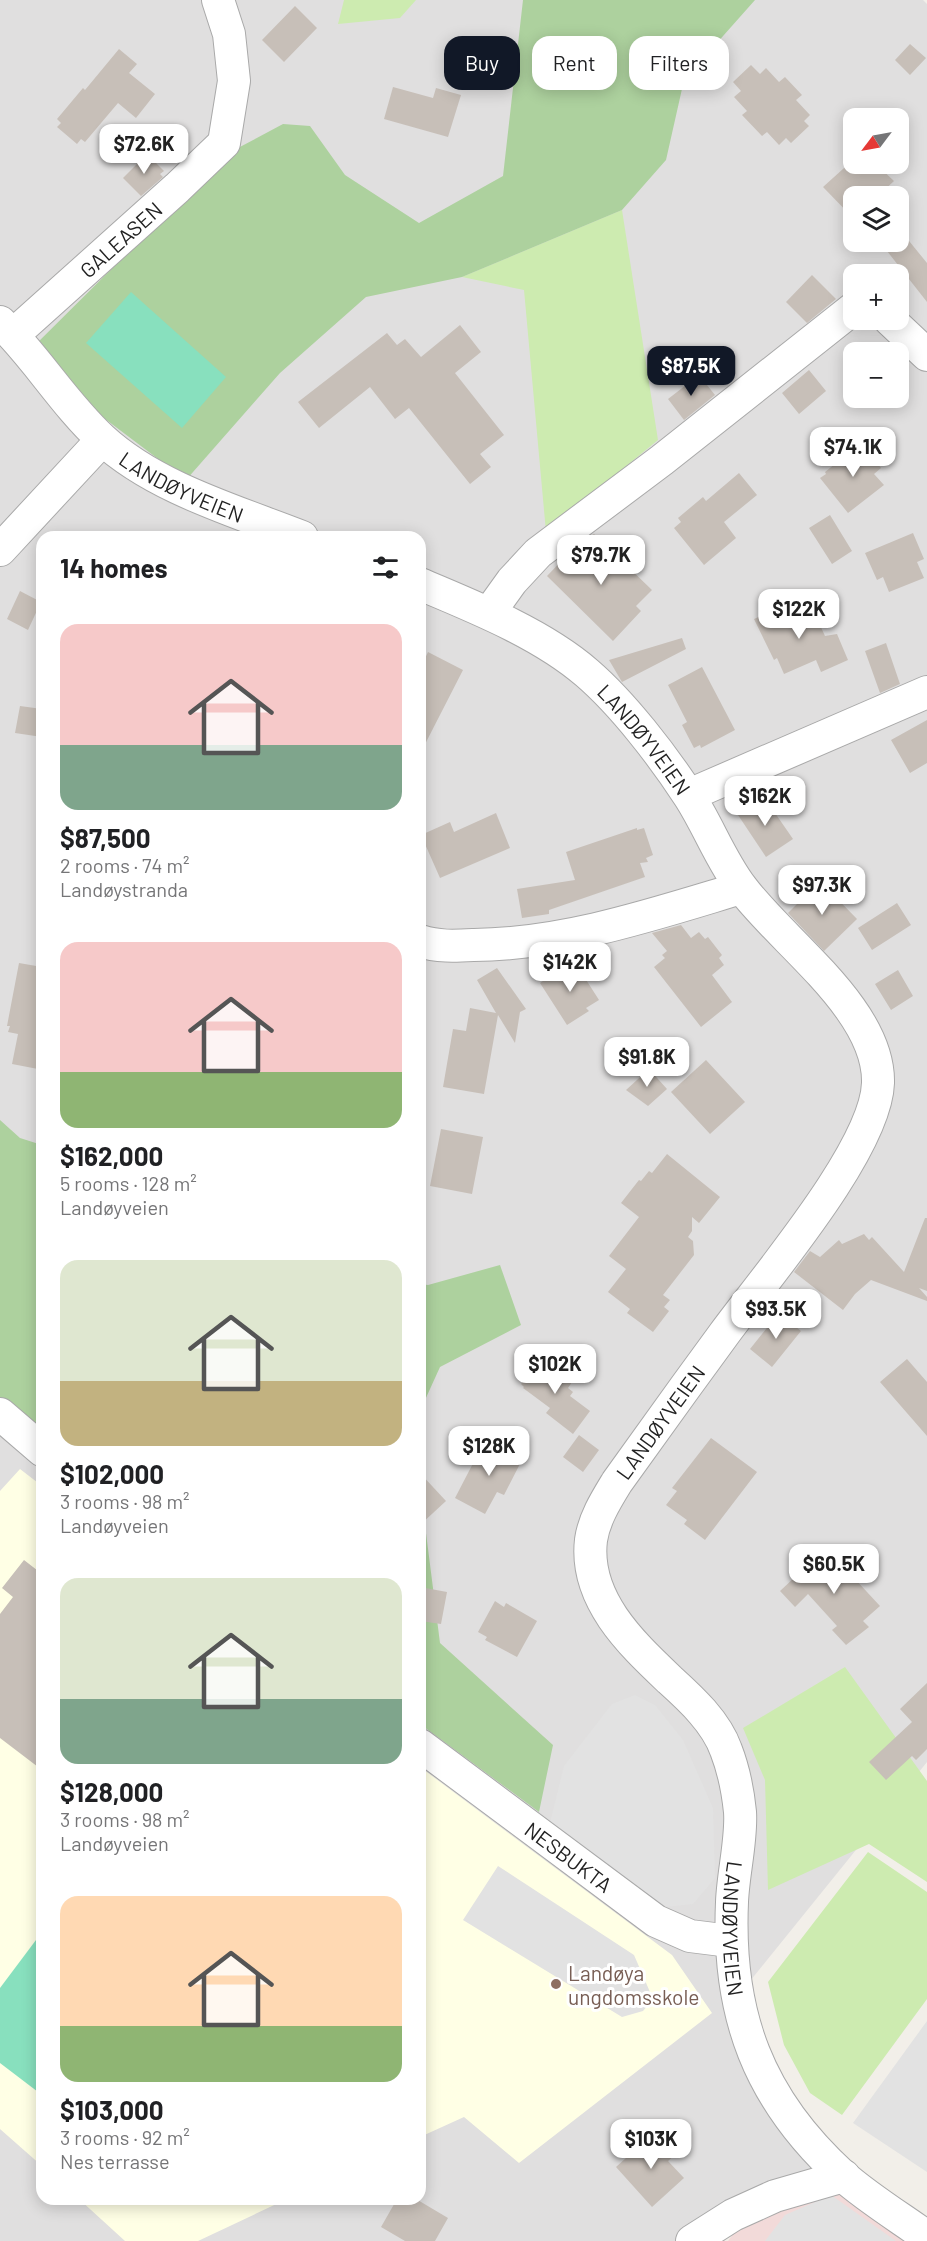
<!DOCTYPE html>
<meta charset="utf-8">
<style>
:root{--surface:#fff;--page:#f2f2f2;--text:#202124;--muted:#757577;--accent:#111827}
body{margin:0;font-family:Barlow,sans-serif;background:var(--page);color:var(--text);height:100vh;display:flex;flex-direction:column;font-size:22px;white-space:nowrap}
*{box-sizing:border-box;margin:0}
p{font-size:20px;color:var(--muted)}
.icon{flex:none;width:33px;height:33px;fill:none;stroke:currentColor;stroke-width:2;stroke-linecap:round;stroke-linejoin:round}
.map{position:relative;flex:1;overflow:hidden}
.sheet{position:absolute;left:36px;top:531px;width:390px;height:1674px;display:flex;flex-direction:column;background:var(--surface);border-radius:18px;box-shadow:0 3px 15px #0003}
.sheet>*{flex:none}
.banner{position:absolute;left:444px;top:36px;width:393px;height:54px;display:flex;gap:12px}
.needle{width:39px;rotate:238deg}
.fabs{position:absolute;left:843px;top:108px;display:grid;gap:12px}
.fabs a{display:grid;place-items:center;width:66px;height:66px;border-radius:12px;background:var(--surface);box-shadow:0 3px 15px #0003;font-size:30px}
.price{position:absolute;translate:-50% -51px;padding:0 14px;border-radius:12px;background:#fff;color:#222;font-size:20px;line-height:39px;filter:drop-shadow(0 2px 3px #0008)}
.price::after{content:'';position:absolute;left:50%;top:36px;width:18px;height:14px;margin-left:-9px;background:inherit;clip-path:polygon(0 0,100% 0,50% 100%)}
.price.current{background:var(--accent);color:#fff}
ul{padding:0;list-style:none}
li{display:grid;align-content:center;gap:12px;height:318px;padding:0 24px}
li span{display:grid;place-items:center;height:186px;border-radius:18px;color:#555}
li>.icon{margin-inline-start:auto}
span .icon{width:108px;height:108px;fill:#fffc;stroke-width:1}
li b{font-size:26px}
h2{display:flex;justify-content:space-between;align-items:center;height:72px;padding:0 24px;font-size:26px}
.tag{padding:0 21px;border-radius:18px;background:var(--surface);box-shadow:0 3px 15px #0003;font-size:21px;line-height:54px}
.tag.current{background:var(--accent);color:#fff}
.map>svg:first-child{display:block}
.residential{fill:#e0dfdf;fill-rule:evenodd}
.commercial{fill:#f2dad9}
.education{fill:#ffffe5}
.grass{fill:#cdebb0}
.forest{fill:#add19e}
.pitch{fill:#88e0be}
.parking{fill:#e2e2e2}
.building{fill:#c7bfb8}
.lines{fill:none;stroke-linecap:round;stroke-linejoin:round}
.street-casing{stroke:#a9a9a9;stroke-width:34}
.street{stroke:#fff;stroke-width:32}
.education-dot{fill:#8d6e63;stroke:#fff;stroke-width:2}
.labels{text-anchor:middle;dominant-baseline:central;stroke-width:6;stroke-linejoin:round;paint-order:stroke}
.street-label{font-size:21px;fill:#222;stroke:#fff}
.education-label{font-size:21px;fill:#785e54;stroke:#fff;text-anchor:start}
</style>
<div class="map">
<svg width="927" height="2241" viewBox="0 0 927 2241">
<rect width="100%" height="100%" fill="#f2efe9"/>
<path class="residential" d="M 0,0 L 923,0 L 927,4 L 927,1762 L 746,1986 L 769,2065 L 843,2166 L 708,2241 L 0,2241 ZM 854,118 L 898,118 L 898,164 L 854,164 ZM 854,196 L 898,196 L 898,242 L 854,242 ZM 854,274 L 898,274 L 898,320 L 854,320 ZM 854,352 L 898,352 L 898,398 L 854,398 ZM 42,537 L 420,537 L 420,2199 L 42,2199 Z"/>
<path class="commercial" d="M 842,2184 L 924,2241 L 728,2241 L 746,2216 Z"/>
<path class="education" d="M 20,1469 L 42,1486 L 42,2166 L 0,2129 L 0,1491 Z
M 420,1767 L 672,1955 L 712,2013 L 519,2163 L 464,2117 L 420,2137 Z
M 79,2199 L 287,2199 L 198,2241 L 125,2241 Z"/>
<path class="grass" d="M 344,0 L 416,0 L 400,18 L 338,24 Z
M 622,210 L 658,440 L 546,532 L 524,290 L 462,277 Z
M 845,1667 L 927,1781 L 927,1882 L 869,1844 L 768,1890 L 765,1780 L 743,1728 Z
M 868,1852 L 927,1892 L 927,1999 L 842,2115 L 810,2093 L 784,2045 L 768,1982 Z"/>
<path class="forest" d="M 523,0 L 755,0 L 684,80 L 666,160 L 622,210 L 462,277 L 366,297 L 280,373 L 186,480 L 23,357 L 188,193 L 238,148 L 283,124 L 310,126 L 345,175 L 419,223 L 503,176 Z
M 0,1120 L 20,1138 L 42,1145 L 42,1443 L 0,1412 Z
M 500,1265 L 521,1325 L 440,1367 L 420,1411 L 420,1284 L 428,1285 Z
M 420,1486 L 440,1643 L 553,1745 L 539,1812 L 420,1724 Z"/>
<path class="pitch" d="M 131,292 L 226,377 L 182,428 L 86,343 Z
M 42,1932 L 42,2095 L 0,2063 L 0,1988 Z"/>
<path class="parking" d="M 635,1695 L 655,1705 L 683,1740 L 713,1808 L 715,1878 L 693,1904 L 656,1908 L 550,1823 L 564,1766 L 612,1704 Z
M 498,1866 L 634,1955 L 653,1999 L 643,2011 L 622,2017 L 463,1920 Z
M 927,2021 L 927,2172 L 853,2123 Z
M 831,2195 L 896,2241 L 765,2241 L 785,2215 Z"/>
<path class="building" d="M 295,6 L 317,28 L 284,62 L 262,40 Z
M 910,44 L 926,58 L 910,75 L 895,60 Z
M 119,49 L 137,64 L 129,73 L 155,94 L 136,118 L 118,103 L 85,142 L 81,139 L 77,144 L 57,127 L 61,123 L 57,119 L 83,88 L 85,90 Z
M 751,65 L 760,74 L 766,68 L 779,82 L 785,77 L 802,95 L 796,100 L 810,115 L 804,121 L 809,126 L 791,143 L 786,138 L 779,145 L 767,132 L 762,136 L 742,115 L 747,111 L 734,97 L 741,91 L 733,82 Z
M 393,87 L 433,98 L 436,88 L 461,95 L 448,137 L 384,119 Z
M 147,154 L 164,171 L 160,174 L 163,177 L 141,196 L 123,178 Z
M 854,159 L 854,164 L 876,164 L 894,181 L 878,196 L 854,196 L 854,219 L 823,187 Z
M 905,236 L 927,263 L 927,302 L 887,251 Z
M 812,275 L 836,299 L 807,323 L 786,302 Z
M 460,325 L 481,352 L 455,373 L 504,435 L 480,454 L 491,467 L 470,484 L 409,408 L 395,419 L 370,387 L 319,428 L 298,402 L 387,333 L 397,345 L 405,339 L 421,357 Z
M 809,370 L 826,391 L 799,414 L 782,393 Z
M 699,375 L 715,395 L 684,420 L 668,399 Z
M 861,443 L 881,468 L 874,474 L 884,485 L 848,513 L 820,478 L 826,474 L 825,472 Z
M 739,473 L 757,495 L 724,522 L 736,538 L 704,565 L 674,528 L 681,522 L 678,518 L 703,497 L 706,501 Z
M 830,515 L 852,551 L 832,564 L 809,528 Z
M 913,533 L 924,559 L 917,562 L 924,578 L 889,592 L 883,577 L 877,580 L 865,553 Z
M 594,534 L 652,590 L 636,606 L 641,611 L 613,641 L 547,576 L 572,550 Z
M 20,591 L 41,602 L 28,630 L 7,619 Z
M 794,601 L 801,617 L 814,612 L 825,636 L 837,634 L 848,660 L 821,672 L 816,660 L 784,674 L 777,658 L 774,660 L 754,619 Z
M 682,638 L 686,649 L 622,682 L 609,660 Z
M 886,643 L 900,684 L 880,693 L 865,651 Z
M 428,652 L 463,670 L 420,754 L 420,669 Z
M 702,667 L 735,730 L 701,748 L 700,745 L 694,748 L 682,725 L 687,722 L 668,685 Z
M 20,706 L 42,709 L 42,737 L 15,733 Z
M 927,720 L 927,763 L 910,773 L 891,740 Z
M 764,797 L 793,839 L 766,857 L 738,815 Z
M 496,813 L 510,848 L 440,878 L 421,835 L 450,822 L 454,832 Z
M 637,828 L 637,830 L 644,828 L 653,855 L 646,858 L 648,862 L 640,863 L 645,877 L 549,910 L 549,914 L 522,918 L 517,889 L 575,880 L 566,852 Z
M 820,881 L 857,919 L 824,951 L 788,913 Z
M 897,903 L 911,925 L 872,950 L 858,928 Z
M 681,925 L 691,938 L 699,932 L 705,939 L 708,937 L 722,955 L 719,958 L 724,965 L 712,975 L 732,1002 L 701,1027 L 654,967 L 665,958 L 662,955 L 667,951 L 652,933 Z
M 19,963 L 42,967 L 42,1046 L 38,1069 L 12,1064 L 18,1034 L 8,1032 L 10,1026 L 7,1026 Z
M 576,964 L 599,1000 L 586,1008 L 589,1011 L 567,1025 L 540,983 L 561,969 L 564,973 Z
M 497,968 L 526,1009 L 520,1012 L 515,1043 L 498,1015 L 484,1094 L 443,1087 L 453,1029 L 466,1031 L 470,1008 L 496,1013 L 477,980 Z
M 898,970 L 913,996 L 891,1010 L 875,984 Z
M 706,1060 L 745,1102 L 710,1134 L 671,1092 Z
M 649,1069 L 667,1089 L 648,1106 L 626,1090 Z
M 441,1129 L 483,1137 L 472,1194 L 430,1186 Z
M 667,1154 L 720,1197 L 699,1223 L 692,1217 L 692,1231 L 688,1237 L 693,1241 L 694,1255 L 663,1295 L 670,1300 L 664,1307 L 669,1311 L 653,1332 L 627,1313 L 630,1309 L 608,1292 L 626,1269 L 609,1256 L 639,1217 L 621,1203 L 639,1180 L 641,1181 L 649,1171 L 652,1173 Z
M 925,1218 L 927,1218 L 927,1291 L 919,1288 L 927,1297 L 927,1301 L 871,1280 L 855,1294 L 843,1310 L 794,1272 L 810,1251 L 820,1257 L 839,1240 L 842,1244 L 864,1234 L 869,1240 L 872,1237 L 904,1272 Z
M 779,1313 L 801,1331 L 772,1367 L 750,1349 Z
M 907,1359 L 927,1382 L 927,1436 L 880,1382 Z
M 538,1360 L 542,1363 L 543,1360 L 572,1382 L 568,1388 L 573,1392 L 570,1396 L 590,1411 L 573,1434 L 546,1413 L 550,1408 L 523,1388 L 524,1387 L 521,1384 Z
M 579,1435 L 599,1450 L 583,1472 L 563,1457 Z
M 711,1438 L 757,1472 L 705,1540 L 684,1524 L 687,1520 L 666,1505 L 677,1491 L 672,1488 Z
M 494,1441 L 524,1456 L 504,1495 L 497,1492 L 485,1514 L 455,1498 L 481,1448 L 488,1452 Z
M 420,1473 L 446,1501 L 420,1525 Z
M 824,1550 L 827,1554 L 829,1551 L 880,1606 L 863,1621 L 869,1627 L 846,1645 L 832,1630 L 837,1626 L 808,1594 L 795,1607 L 780,1591 Z
M 24,1560 L 42,1574 L 42,1770 L 0,1738 L 0,1614 L 13,1597 L 2,1588 Z
M 420,1587 L 447,1592 L 441,1624 L 420,1621 Z
M 495,1601 L 504,1607 L 506,1603 L 537,1621 L 517,1657 L 485,1640 L 487,1637 L 478,1632 Z
M 927,1683 L 927,1749 L 916,1760 L 912,1756 L 886,1780 L 869,1762 L 912,1722 L 900,1709 Z
M 657,2134 L 675,2155 L 668,2161 L 684,2178 L 652,2207 L 616,2167 L 648,2138 L 650,2141 Z
M 397,2199 L 416,2199 L 448,2218 L 435,2241 L 405,2241 L 381,2227 Z"/>
<g class="lines">
<g class="street-casing">
<g id="street">
<path d="M 890,320 L 927,355"/>
<path id="s1" d="M 0,322 C 37,358 64,404 102,439 C 155,488 236,511 302,537"/>
<path id="s2" d="M 13,335 L 177,188 L 224,143 L 234,81 L 229,34 L 218,0"/>
<path d="M 0,550 L 102,440"/>
<path id="s3" d="M 420,584 C 475,607 542,634 587,673 C 623,704 663,756 689,796 C 708,825 721,861 742,888 C 783,943 880,1010 878,1083 C 876,1149 765,1278 724,1334 C 688,1383 652,1433 617,1482 C 606,1500 594,1519 591,1540 C 584,1599 631,1643 670,1680 C 691,1699 716,1722 726,1750 C 733,1768 738,1792 740,1812 C 742,1838 733,1874 732,1902 C 727,2014 758,2099 843,2176 C 868,2198 899,2217 927,2237"/>
<path d="M 489,613 L 512,581 L 538,553 L 662,460 L 854,308"/>
<path d="M 689,795 L 927,692"/>
<path d="M 420,941 C 438,947 455,946 474,945 C 566,944 654,914 741,888"/>
<path d="M 0,1414 L 42,1450"/>
<path id="s4" d="M 420,1745 L 656,1921 L 690,1936 L 730,1941"/>
<path d="M 692,2241 L 733,2215 L 775,2196 L 844,2176"/>
</g>
</g>
<use href="#street" class="street"/>
</g>
<circle class="education-dot" cx="556" cy="1984" r="6"/>
<g class="labels">
<g class="street-label">
<text stroke="none"><textPath href="#s2" startOffset="144">GALEASEN</textPath></text>
<text stroke="none"><textPath href="#s1" startOffset="249">LANDØYVEIEN</textPath></text>
<text stroke="none"><textPath href="#s3" startOffset="278">LANDØYVEIEN</textPath></text>
<text transform="translate(660 1422) rotate(-54)">LANDØYVEIEN</text>
<text stroke="none"><textPath href="#s4" startOffset="186">NESBUKTA</textPath></text>
<text stroke="none"><textPath href="#s3" startOffset="1682">LANDØYVEIEN</textPath></text>
</g>
<g class="education-label">
<text x="568" y="1972">Landøya<tspan x="568" dy="24">ungdomsskole</tspan></text>
</g>
</g>
</svg>
<div class="fabs">
<a><svg class="needle" viewBox="-14 -14 28 28"><path d="M0-13l5 13h-10z" fill="#e53935"/><path d="M0 13l5-13h-10z" fill="#757577"/></svg></a>
<a><svg class="icon" aria-label="layers" viewBox="0 0 24 24"><path d="M12 4l9 5-9 5-9-5zM3 14l9 5 9-5"/></svg></a>
<a>+</a>
<a>−</a>
</div>
<b class="price" style="left:144px;top:175px">$72.6K</b>
<b class="price current" style="left:691px;top:397px">$87.5K</b>
<b class="price" style="left:853px;top:478px">$74.1K</b>
<b class="price" style="left:601px;top:586px">$79.7K</b>
<b class="price" style="left:799px;top:640px">$122K</b>
<b class="price" style="left:765px;top:827px">$162K</b>
<b class="price" style="left:822px;top:916px">$97.3K</b>
<b class="price" style="left:570px;top:993px">$142K</b>
<b class="price" style="left:647px;top:1088px">$91.8K</b>
<b class="price" style="left:776px;top:1340px">$93.5K</b>
<b class="price" style="left:555px;top:1395px">$102K</b>
<b class="price" style="left:489px;top:1477px">$128K</b>
<b class="price" style="left:834px;top:1595px">$60.5K</b>
<b class="price" style="left:651px;top:2170px">$103K</b>
<div class="banner">
<a class="tag current">Buy</a>
<a class="tag">Rent</a>
<a class="tag">Filters</a>
</div>
<section class="sheet">
<h2>14 homes<svg class="icon" aria-label="filters" viewBox="0 0 24 24"><path d="M4 7h16M4 17h16"/><circle cx="9" cy="7" r="2"/><circle cx="15" cy="17" r="2"/></svg></h2>
<ul>
<li><span style="background:linear-gradient(#f6c9c9 65%,#7fa58c 0)"><svg class="icon" aria-label="home" viewBox="0 0 24 24"><path d="M3 11l9-7 9 7M6 9v11h12V9"/></svg></span><div><b>$87,500</b><p>2 rooms · 74 m²</p><p>Landøystranda</p></div></li>
<li><span style="background:linear-gradient(#f6c9c9 70%,#8fb573 0)"><svg class="icon" aria-label="home" viewBox="0 0 24 24"><path d="M3 11l9-7 9 7M6 9v11h12V9"/></svg></span><div><b>$162,000</b><p>5 rooms · 128 m²</p><p>Landøyveien</p></div></li>
<li><span style="background:linear-gradient(#dfe7d0 65%,#c2b280 0)"><svg class="icon" aria-label="home" viewBox="0 0 24 24"><path d="M3 11l9-7 9 7M6 9v11h12V9"/></svg></span><div><b>$102,000</b><p>3 rooms · 98 m²</p><p>Landøyveien</p></div></li>
<li><span style="background:linear-gradient(#dfe7d0 65%,#7fa58c 0)"><svg class="icon" aria-label="home" viewBox="0 0 24 24"><path d="M3 11l9-7 9 7M6 9v11h12V9"/></svg></span><div><b>$128,000</b><p>3 rooms · 98 m²</p><p>Landøyveien</p></div></li>
<li><span style="background:linear-gradient(#ffd9b3 70%,#8fb573 0)"><svg class="icon" aria-label="home" viewBox="0 0 24 24"><path d="M3 11l9-7 9 7M6 9v11h12V9"/></svg></span><div><b>$103,000</b><p>3 rooms · 92 m²</p><p>Nes terrasse</p></div></li>
</ul>
</section>
</div>
